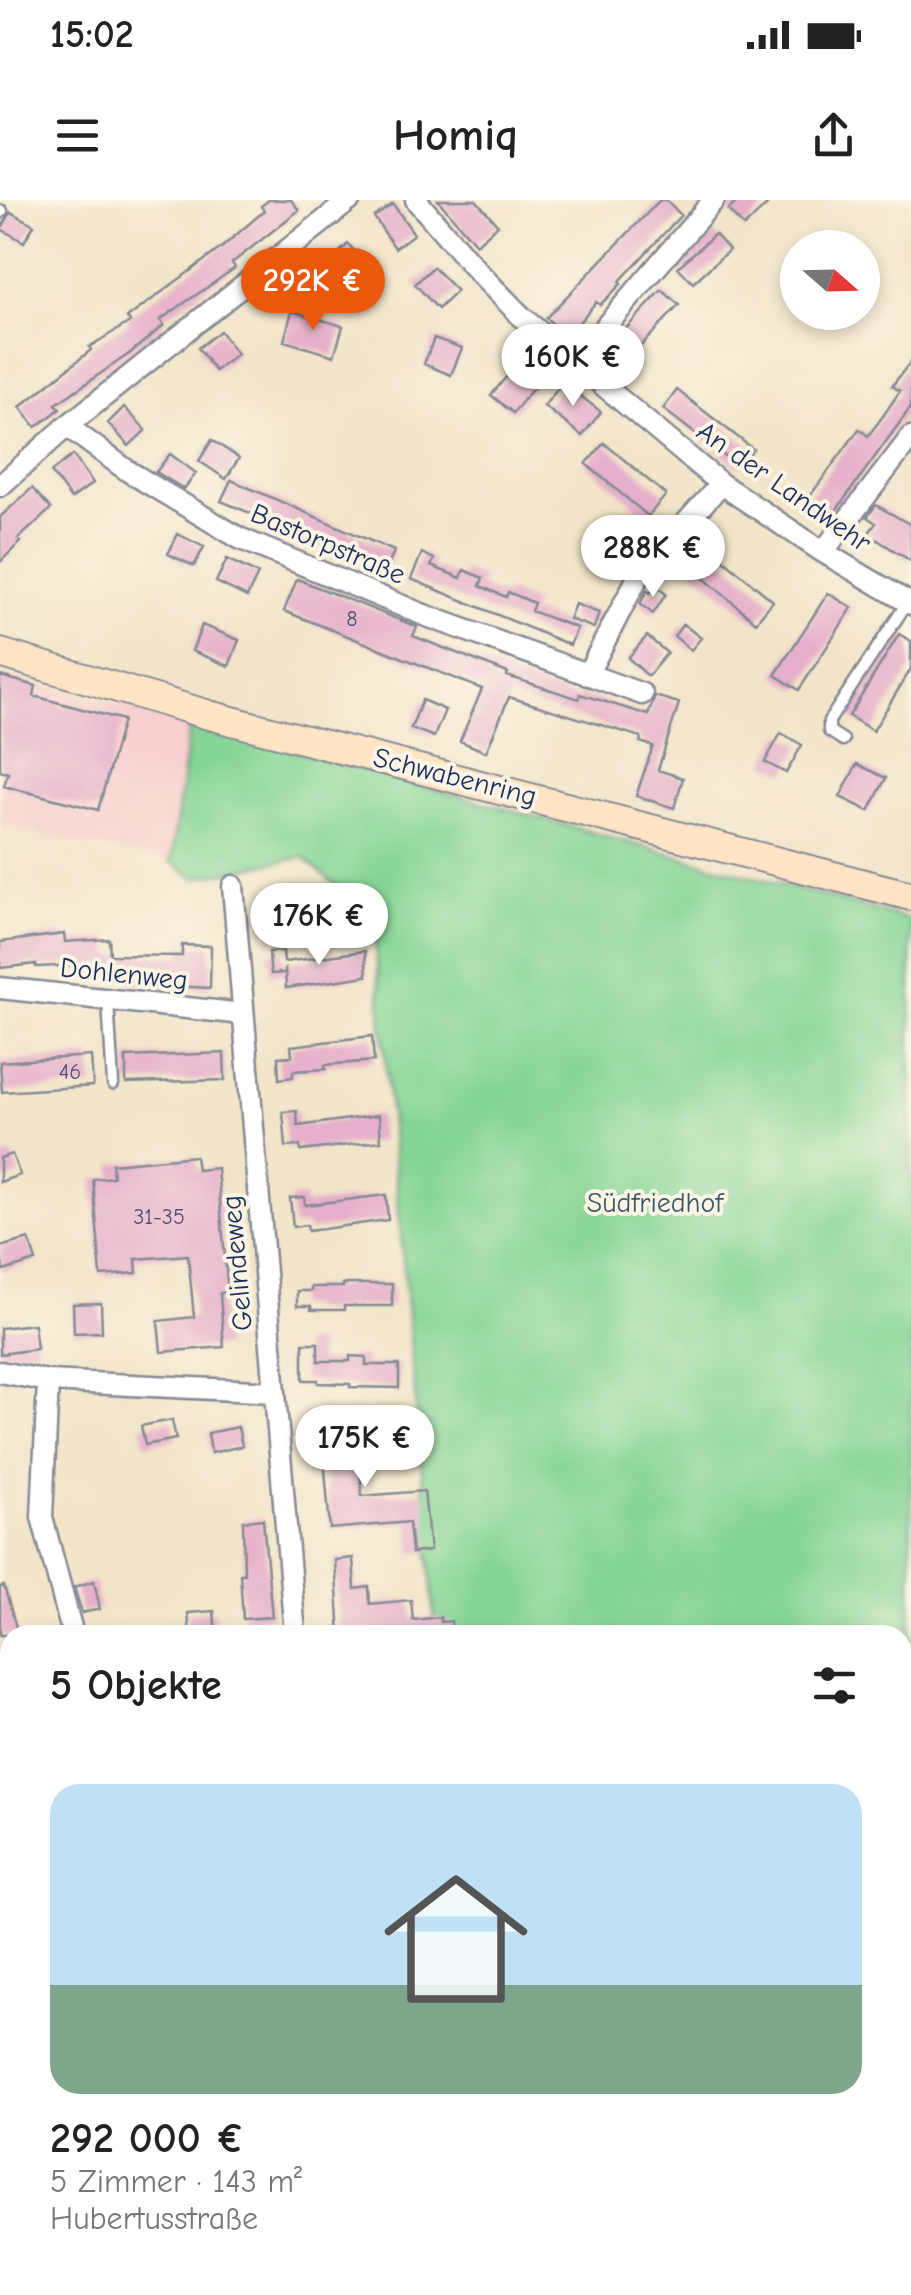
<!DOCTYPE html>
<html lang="de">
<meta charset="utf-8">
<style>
:root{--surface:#fff;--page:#f6f6f6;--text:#222;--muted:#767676;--line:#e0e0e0;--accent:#ea580c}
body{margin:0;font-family:"Comic Neue",sans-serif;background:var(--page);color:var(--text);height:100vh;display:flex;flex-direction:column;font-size:38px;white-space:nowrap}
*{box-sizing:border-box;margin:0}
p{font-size:32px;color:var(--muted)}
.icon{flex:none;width:55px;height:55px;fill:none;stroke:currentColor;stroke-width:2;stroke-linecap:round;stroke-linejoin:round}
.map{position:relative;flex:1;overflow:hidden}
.details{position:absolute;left:0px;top:1425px;width:912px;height:670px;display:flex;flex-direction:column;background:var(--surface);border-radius:30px 30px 0 0;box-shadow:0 5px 15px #0003}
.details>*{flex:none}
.needle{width:65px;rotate:110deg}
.controls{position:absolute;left:780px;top:30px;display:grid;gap:20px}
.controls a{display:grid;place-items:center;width:100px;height:100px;border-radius:50%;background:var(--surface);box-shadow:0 5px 15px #0003;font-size:50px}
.price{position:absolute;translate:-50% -85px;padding:0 22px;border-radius:35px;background:#fff;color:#222;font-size:32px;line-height:65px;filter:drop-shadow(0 2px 5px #0008)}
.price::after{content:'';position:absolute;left:50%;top:60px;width:30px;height:22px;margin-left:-15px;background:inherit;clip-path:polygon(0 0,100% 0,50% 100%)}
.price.selected{background:var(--accent);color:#fff}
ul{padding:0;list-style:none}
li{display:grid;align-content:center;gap:20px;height:530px;padding:0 50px}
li+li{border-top:2px solid var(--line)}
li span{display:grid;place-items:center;height:310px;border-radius:30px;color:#555}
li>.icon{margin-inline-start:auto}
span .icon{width:180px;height:180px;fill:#fffc;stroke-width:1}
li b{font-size:42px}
h2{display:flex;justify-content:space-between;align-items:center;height:120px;padding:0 50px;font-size:42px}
.status{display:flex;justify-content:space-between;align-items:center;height:70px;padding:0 50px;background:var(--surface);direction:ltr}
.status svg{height:28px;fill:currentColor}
header{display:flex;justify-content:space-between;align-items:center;height:130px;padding:0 50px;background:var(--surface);font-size:45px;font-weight:800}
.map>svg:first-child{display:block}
.built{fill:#f7d0cf}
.green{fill:#85d595;stroke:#50827a;stroke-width:2.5}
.building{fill:#e6b0ca}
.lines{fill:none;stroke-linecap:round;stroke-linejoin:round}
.lane-casing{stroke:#868a94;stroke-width:15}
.street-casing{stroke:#868a94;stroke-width:25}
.secondary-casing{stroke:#868a94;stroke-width:32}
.lane{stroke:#fff;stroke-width:10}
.street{stroke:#fff;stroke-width:20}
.secondary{stroke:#ffe4c6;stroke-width:28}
.labels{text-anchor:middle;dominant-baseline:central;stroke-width:8;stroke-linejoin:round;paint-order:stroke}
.number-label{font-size:22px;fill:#4e4f79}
.street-label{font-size:28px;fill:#1b2f5e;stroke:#fcf5e5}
.park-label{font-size:28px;fill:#36586c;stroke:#fcf5e5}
</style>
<div class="status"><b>15:02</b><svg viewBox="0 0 49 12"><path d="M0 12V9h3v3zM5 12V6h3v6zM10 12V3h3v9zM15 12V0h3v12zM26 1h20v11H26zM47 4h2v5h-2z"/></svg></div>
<header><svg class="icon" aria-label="menu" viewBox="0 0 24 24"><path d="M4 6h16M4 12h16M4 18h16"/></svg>Homiq<svg class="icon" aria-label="share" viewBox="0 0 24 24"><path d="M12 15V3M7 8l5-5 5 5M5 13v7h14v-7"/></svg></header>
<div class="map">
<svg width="911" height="2095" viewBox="0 0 911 2095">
<rect width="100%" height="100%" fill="#fcf5e5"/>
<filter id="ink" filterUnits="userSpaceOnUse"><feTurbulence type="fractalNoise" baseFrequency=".01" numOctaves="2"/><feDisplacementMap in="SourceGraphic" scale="20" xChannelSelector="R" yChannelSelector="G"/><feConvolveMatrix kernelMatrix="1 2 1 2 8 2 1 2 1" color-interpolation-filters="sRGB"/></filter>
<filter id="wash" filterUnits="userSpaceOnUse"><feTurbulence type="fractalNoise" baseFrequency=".0048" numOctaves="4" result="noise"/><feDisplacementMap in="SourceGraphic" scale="40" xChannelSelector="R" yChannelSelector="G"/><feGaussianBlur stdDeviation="2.25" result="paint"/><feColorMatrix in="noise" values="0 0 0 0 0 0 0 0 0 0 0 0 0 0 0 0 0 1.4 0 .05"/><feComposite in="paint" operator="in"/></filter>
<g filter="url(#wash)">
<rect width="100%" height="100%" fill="#f2e5c9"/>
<path class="built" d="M 0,475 L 190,522 L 171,662 L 0,626 Z
M 10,2034 L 10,2085 L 103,2085 L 104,2095 L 0,2095 L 0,2035 Z"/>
<path class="green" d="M 190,522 L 911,720 L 911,1891 L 903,1892 L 902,1435 L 436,1435 L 373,717 L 303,657 L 195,678 L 171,662 Z"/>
<g id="blocks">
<path class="building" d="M 269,0 L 291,0 L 299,10 L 232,63 L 235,68 L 160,120 L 164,125 L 129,154 L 56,204 L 60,209 L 36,227 L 20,207 L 91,150 L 89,147 L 130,122 L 127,118 L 221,48 L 264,11 L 261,6 Z
M 438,0 L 476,0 L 498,25 L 476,44 Z
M 660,0 L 666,0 L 681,15 L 619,82 L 621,84 L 600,105 L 596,102 L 568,136 L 546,118 Z
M 739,0 L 772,0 L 744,27 L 728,10 Z
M 393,4 L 414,34 L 395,48 L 374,17 Z
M 11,12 L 34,25 L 24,42 L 1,29 Z
M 715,34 L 729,50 L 693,83 L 678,67 Z
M 348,44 L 372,69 L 351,89 L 327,64 Z
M 433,67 L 457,91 L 438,109 L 415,84 Z
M 662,90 L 679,105 L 621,167 L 605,151 Z
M 292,111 L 343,126 L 334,156 L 284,141 Z
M 220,131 L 237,154 L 215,171 L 198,148 Z
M 434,138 L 462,148 L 451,175 L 424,164 Z
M 911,161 L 911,207 L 827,323 L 812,313 L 816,307 L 807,300 L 859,229 L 868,236 L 883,216 L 900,191 L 892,186 Z
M 513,169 L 534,187 L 513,213 L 491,195 Z
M 563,182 L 601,212 L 582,236 L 544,206 Z
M 677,190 L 753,249 L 739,267 L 663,209 Z
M 124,207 L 146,230 L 129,246 L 108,223 Z
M 212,240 L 239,258 L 226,279 L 199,261 Z
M 604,243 L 666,295 L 648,316 L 586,264 Z
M 170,254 L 196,273 L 184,289 L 156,272 Z
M 73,255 L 93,283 L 71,299 L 51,272 Z
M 231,280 L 394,351 L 387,369 L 221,301 Z
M 32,288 L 51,309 L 18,339 L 21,342 L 0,362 L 0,317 Z
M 876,305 L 911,325 L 911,361 L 868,334 L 876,323 L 867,317 Z
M 178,334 L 204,347 L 194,366 L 168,354 Z
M 699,339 L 773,401 L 756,422 L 682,360 Z
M 422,353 L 434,359 L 431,366 L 461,378 L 464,370 L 483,378 L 480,386 L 506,397 L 508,392 L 534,403 L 531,411 L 577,428 L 570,445 L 411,379 Z
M 227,359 L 258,374 L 247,397 L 216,382 Z
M 297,379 L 417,427 L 413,436 L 508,473 L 507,476 L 579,499 L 580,494 L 648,515 L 655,496 L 679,503 L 658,570 L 683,578 L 674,608 L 636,596 L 653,546 L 640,542 L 641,537 L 509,497 L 486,552 L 460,541 L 482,489 L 284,411 Z
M 656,386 L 666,394 L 653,414 L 640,404 L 647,390 L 650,393 Z
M 828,393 L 852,408 L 799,490 L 775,475 Z
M 575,404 L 599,413 L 594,428 L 569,419 Z
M 683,424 L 701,438 L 691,450 L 674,436 Z
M 202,425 L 239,440 L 229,466 L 192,451 Z
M 899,434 L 911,441 L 911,469 L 873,531 L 849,516 Z
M 647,436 L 667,453 L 648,476 L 628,458 Z
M 0,476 L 36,486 L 34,496 L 123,520 L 98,610 L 4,586 L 8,573 L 0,571 Z
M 422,500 L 445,510 L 434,537 L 411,528 Z
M 781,533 L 802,545 L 786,573 L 765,562 Z
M 857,564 L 886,578 L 869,611 L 840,597 Z
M 64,734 L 65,742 L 109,739 L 110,755 L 182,756 L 182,745 L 211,746 L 210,788 L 130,784 L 130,774 L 81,777 L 80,765 L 36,767 L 36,764 L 0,768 L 0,742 Z
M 283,751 L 284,762 L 365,751 L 367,776 L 286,788 L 285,767 L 285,773 L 271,774 L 270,767 L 269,752 Z
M 372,836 L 374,861 L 325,865 L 326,869 L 293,871 L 293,877 L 279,879 L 278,857 L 292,856 L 291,846 Z
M 224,853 L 225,880 L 126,883 L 126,857 Z
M 91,856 L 93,886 L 2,892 L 0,862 Z
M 297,911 L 298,926 L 379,915 L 381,941 L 301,951 L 300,946 L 286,947 L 283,912 Z
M 12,954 L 20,975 L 0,982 L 0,958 Z
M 195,956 L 197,970 L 217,968 L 228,1092 L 220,1093 L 224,1147 L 161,1152 L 158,1121 L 194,1117 L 188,1055 L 136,1059 L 137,1073 L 101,1076 L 93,979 L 113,977 L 112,964 Z
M 386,995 L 388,1020 L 308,1031 L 307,1025 L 293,1027 L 290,998 L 304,997 L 305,1005 Z
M 29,1039 L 36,1061 L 3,1071 L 0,1047 Z
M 343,1084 L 392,1084 L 392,1106 L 344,1106 L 344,1110 L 311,1110 L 311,1106 L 297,1106 L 297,1091 L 311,1091 L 311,1087 L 343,1087 Z
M 101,1103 L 102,1132 L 74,1133 L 73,1104 Z
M 34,1124 L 37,1149 L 0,1154 L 0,1128 Z
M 303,1143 L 318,1143 L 318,1161 L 350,1161 L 350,1156 L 366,1157 L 366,1165 L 399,1165 L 399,1188 L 350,1187 L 350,1184 L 318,1183 L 318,1180 L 303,1180 Z
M 356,1219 L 362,1296 L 424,1291 L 430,1351 L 412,1353 L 409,1322 L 330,1329 L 321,1222 Z
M 172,1220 L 176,1239 L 145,1245 L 141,1226 Z
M 238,1227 L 242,1246 L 211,1253 L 208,1233 Z
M 263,1319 L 272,1417 L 243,1419 L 240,1374 L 244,1374 L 243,1321 Z
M 353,1358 L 355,1389 L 369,1387 L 370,1404 L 411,1400 L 413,1420 L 440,1417 L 441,1422 L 451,1421 L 452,1435 L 340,1435 L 335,1360 Z
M 94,1381 L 100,1409 L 82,1413 L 74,1387 Z
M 4,1386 L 15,1424 L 18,1435 L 0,1435 L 0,1387 Z
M 214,1411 L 216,1435 L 190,1435 L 188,1413 Z"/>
</g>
</g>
<g filter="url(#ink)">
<use href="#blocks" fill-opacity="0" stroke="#868a94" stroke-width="2.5"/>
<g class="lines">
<g class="lane-casing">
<path id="lane" d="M 0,13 L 2,11
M 843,540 L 829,531 L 829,521 L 907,403
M 108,801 L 113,884
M 98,2085 L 99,2095"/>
</g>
<g class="street-casing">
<path id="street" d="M 416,0 L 477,71 L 523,118 L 721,284 L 823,352 L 911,404
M 574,163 L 714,0
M 67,226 L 128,271 L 239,338 L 424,415 L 642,494
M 0,286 L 67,226 L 350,0
M 823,352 L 911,237
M 587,475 L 639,375 L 721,284
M 233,686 L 295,1435
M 0,788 L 243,814
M 0,1172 L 48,1181 L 275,1192
M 48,1181 L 42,1317 L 73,1435
M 0,1530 L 10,1554
M 0,1655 L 10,1648
M 902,1923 L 911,1922
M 0,2023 L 10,2022
M 155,2085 L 157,2095
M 476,2085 L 477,2095
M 538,2085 L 539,2095
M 601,2085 L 602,2095
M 673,2085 L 687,2095
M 852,2085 L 853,2095
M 699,2095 L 706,2085
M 891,2095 L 911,2094"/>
</g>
<g class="secondary-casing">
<path id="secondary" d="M 0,453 L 209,515 L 911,696"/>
</g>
<use href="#lane" class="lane"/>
<use href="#street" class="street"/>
<use href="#secondary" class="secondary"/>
</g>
</g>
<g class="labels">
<g class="number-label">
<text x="352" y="419">8</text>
<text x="70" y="872">46</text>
<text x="159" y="1017">31-35</text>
</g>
<g class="street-label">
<text transform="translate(784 287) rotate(35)">An der Landwehr</text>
<text transform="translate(328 344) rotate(23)">Bastorpstraße</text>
<text transform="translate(455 577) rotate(14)">Schwabenring</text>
<text transform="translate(124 774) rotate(6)">Dohlenweg</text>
<text transform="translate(237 1063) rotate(-95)">Gelindeweg</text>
</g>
<g class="park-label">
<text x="655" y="1003">Südfriedhof</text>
</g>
</g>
</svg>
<div class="controls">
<a><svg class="needle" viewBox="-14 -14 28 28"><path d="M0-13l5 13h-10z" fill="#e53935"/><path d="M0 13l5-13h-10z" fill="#767676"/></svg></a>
</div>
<b class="price selected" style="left:313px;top:133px">292K €</b>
<b class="price" style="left:573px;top:209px">160K €</b>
<b class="price" style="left:653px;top:400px">288K €</b>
<b class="price" style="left:319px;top:768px">176K €</b>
<b class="price" style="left:365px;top:1290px">175K €</b>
<section class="details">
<h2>5 Objekte<svg class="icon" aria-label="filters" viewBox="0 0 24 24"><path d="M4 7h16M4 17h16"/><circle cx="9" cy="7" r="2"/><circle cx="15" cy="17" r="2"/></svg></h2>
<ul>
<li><span style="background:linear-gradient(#bfe0f5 65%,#7fa58c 0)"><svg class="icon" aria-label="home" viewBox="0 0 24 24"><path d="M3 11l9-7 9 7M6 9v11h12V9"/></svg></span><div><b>292 000 €</b><p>5 Zimmer · 143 m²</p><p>Hubertusstraße</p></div></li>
</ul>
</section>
</div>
